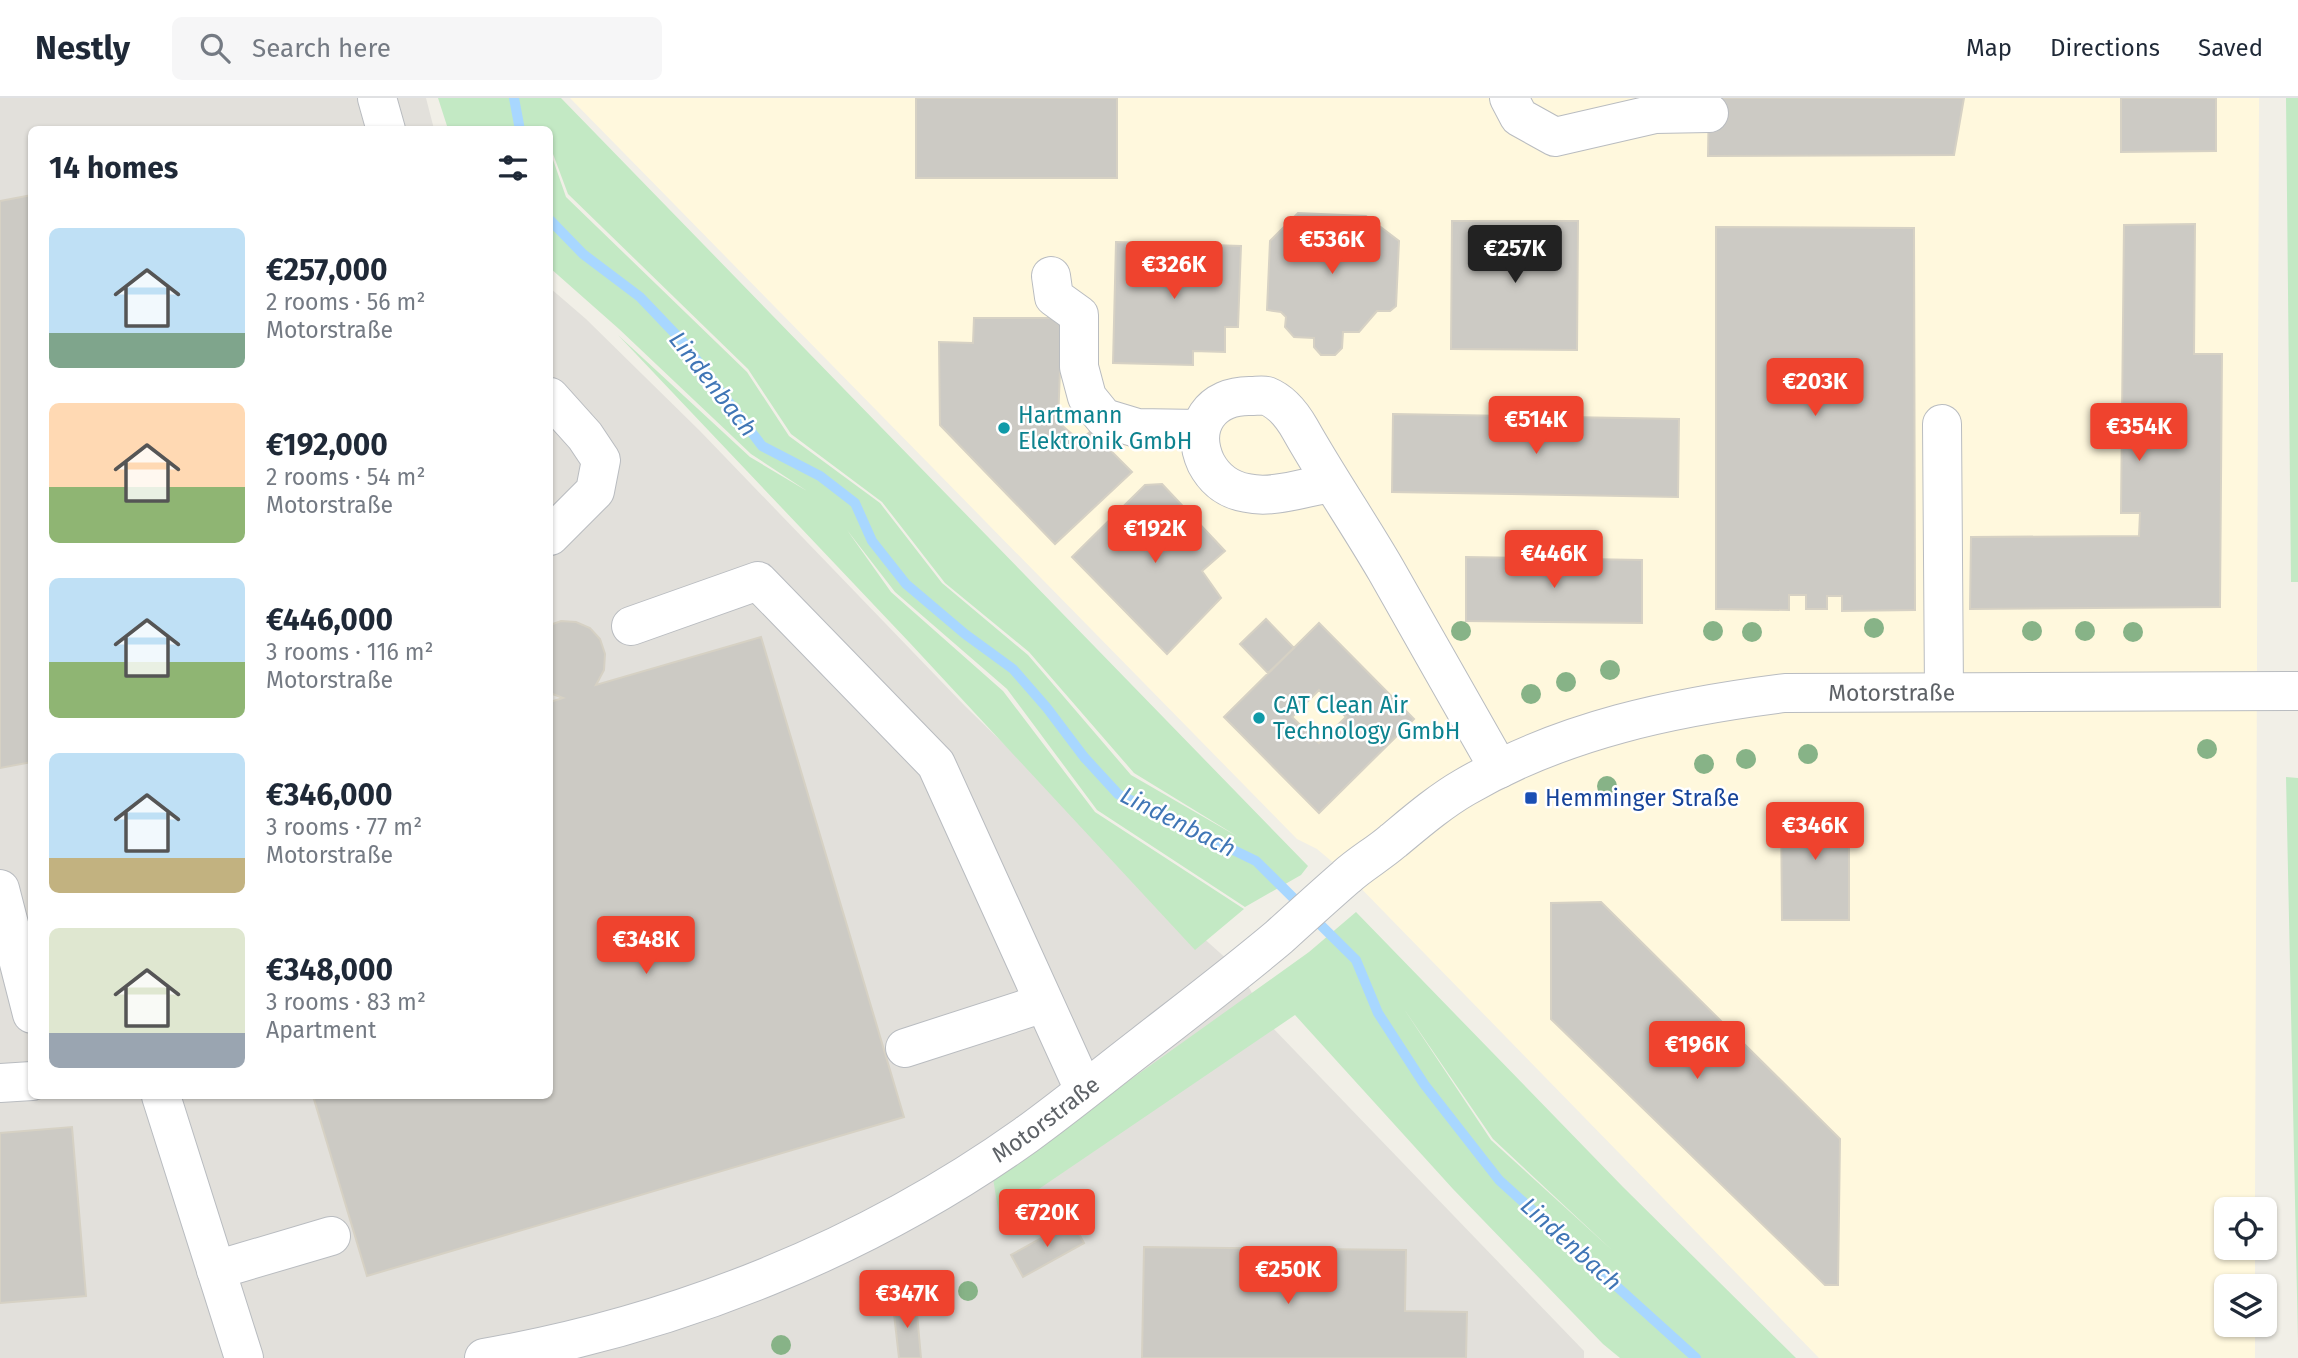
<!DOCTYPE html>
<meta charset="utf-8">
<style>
:root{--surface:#fff;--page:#f6f6f7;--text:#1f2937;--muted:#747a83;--line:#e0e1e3;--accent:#ef432e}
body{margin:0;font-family:"Fira Sans",sans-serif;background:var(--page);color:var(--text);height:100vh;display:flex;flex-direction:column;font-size:26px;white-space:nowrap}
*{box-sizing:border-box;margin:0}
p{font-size:23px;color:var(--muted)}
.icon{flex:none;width:38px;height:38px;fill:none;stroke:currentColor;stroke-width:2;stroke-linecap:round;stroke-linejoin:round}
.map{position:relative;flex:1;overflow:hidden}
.sheet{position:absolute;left:28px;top:28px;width:525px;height:973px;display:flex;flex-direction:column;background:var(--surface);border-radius:10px;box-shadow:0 2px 5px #0004}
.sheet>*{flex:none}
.tools{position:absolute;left:2214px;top:1099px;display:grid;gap:14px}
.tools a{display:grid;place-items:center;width:63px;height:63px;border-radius:10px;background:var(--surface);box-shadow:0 2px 5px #0004;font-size:35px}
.price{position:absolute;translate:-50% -60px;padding:0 16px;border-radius:7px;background:var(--accent);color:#fff;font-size:23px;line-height:46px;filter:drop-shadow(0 2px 4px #0008)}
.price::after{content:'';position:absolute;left:50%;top:42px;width:21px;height:16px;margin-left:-10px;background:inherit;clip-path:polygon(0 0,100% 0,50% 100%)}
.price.selected{background:#222;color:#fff}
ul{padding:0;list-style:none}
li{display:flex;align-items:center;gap:21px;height:175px;padding:0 21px}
li span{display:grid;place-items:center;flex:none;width:196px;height:140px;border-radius:10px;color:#555}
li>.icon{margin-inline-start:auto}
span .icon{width:84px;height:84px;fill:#fffc;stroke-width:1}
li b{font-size:30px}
h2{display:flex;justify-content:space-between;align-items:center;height:84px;padding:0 21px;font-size:30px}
header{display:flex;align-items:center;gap:42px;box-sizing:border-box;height:98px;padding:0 35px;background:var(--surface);border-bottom:2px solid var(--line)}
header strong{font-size:33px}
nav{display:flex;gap:38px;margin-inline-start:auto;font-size:24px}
.search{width:490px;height:63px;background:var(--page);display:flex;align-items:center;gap:18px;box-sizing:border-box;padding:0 24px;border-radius:10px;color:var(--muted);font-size:26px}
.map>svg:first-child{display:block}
.commercial{fill:#fff8dd}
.industrial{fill:#e2e0db}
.green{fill:#c3e9c4;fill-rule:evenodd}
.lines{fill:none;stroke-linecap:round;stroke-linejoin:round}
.stream{stroke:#a8d7ff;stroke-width:10}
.building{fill:#cccac4;stroke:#d6d1c4;stroke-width:2;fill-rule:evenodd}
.minor-casing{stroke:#b9bcc0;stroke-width:40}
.minor{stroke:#fff;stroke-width:38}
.tree{fill:#87b387}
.culture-dot{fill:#0f9aa8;stroke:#fff;stroke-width:2.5}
.transit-dot{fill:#1a4fb4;stroke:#fff;stroke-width:2.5}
.labels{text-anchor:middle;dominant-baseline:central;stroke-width:5;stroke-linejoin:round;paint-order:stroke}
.culture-label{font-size:23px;fill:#0d838f;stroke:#fff;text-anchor:start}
.street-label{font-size:23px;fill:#5e6267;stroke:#fff}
.transit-label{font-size:23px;fill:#164399;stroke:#fff;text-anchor:start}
.water-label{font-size:24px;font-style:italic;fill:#4076b6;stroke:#fff}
</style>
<header>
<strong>Nestly</strong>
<div class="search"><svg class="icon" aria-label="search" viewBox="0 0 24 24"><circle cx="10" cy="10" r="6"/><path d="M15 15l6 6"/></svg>Search here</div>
<nav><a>Map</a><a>Directions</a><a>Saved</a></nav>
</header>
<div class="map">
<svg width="2298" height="1260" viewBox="0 0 2298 1260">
<rect width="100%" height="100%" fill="#f1efe7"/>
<path class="commercial" d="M 570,0 L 2259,0 L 2255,1111 L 2226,1111 L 2226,1150 L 2255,1150 L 2255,1188 L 2226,1188 L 2226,1227 L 2255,1227 L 2255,1260 L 1819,1260 L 1348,777 L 1317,751 L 1297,741 Z"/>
<path class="industrial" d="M 0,0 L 426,0 L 434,31 L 32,32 L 32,998 L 550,998 L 550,190 L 586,221 L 700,333 L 965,608 L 1190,828 L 1239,872 L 1270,927 L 1584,1253 L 1584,1260 L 0,1260 Z"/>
<path class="green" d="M 438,0 L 561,0 L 1308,768 L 1301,777 L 1245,809 L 1097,712 L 1007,591 L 895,494 L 847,432 L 891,494 L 1003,593 L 1095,714 L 1244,811 L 1195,852 L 909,544 L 618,237 L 750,359 L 807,393 L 751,356 L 619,231 L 550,170 L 550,53 L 566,99 L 747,274 L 789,338 L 880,405 L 942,485 L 1028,557 L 1131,677 L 1240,740 L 1134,675 L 1029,554 L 945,485 L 882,404 L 791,336 L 748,271 L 568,96 L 550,48 L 550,32 L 543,31 L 541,28 L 542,31 L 448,31 Z
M 2286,0 L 2298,0 L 2298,484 L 2291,484 Z
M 2286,679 L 2298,680 L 2298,1244 Z
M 1356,814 L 1623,1089 L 1796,1260 L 1620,1260 L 1603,1246 L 1453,1091 L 1295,917 L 999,1118 L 993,1080 L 1309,854 ZM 1404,911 L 1493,1041 L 1613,1153 L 1491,1042 Z"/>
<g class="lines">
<path class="stream" d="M 514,0 L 520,32
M 550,122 L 583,156 L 640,199 L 683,244 L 762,348 L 820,378 L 855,405 L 872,443 L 906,486 L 965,536 L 1013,571 L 1047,610 L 1084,659 L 1118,696 L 1256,763 L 1356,862 L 1378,915 L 1424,986 L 1499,1082 L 1696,1260"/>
</g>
<path class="building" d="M 916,0 L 1117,0 L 1117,80 L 916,80 Z
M 1709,0 L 1964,0 L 1954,57 L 1708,58 Z
M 2121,0 L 2216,0 L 2216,53 L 2121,54 Z
M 32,97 L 32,664 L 0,670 L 0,103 Z
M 1298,115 L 1366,118 L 1399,143 L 1396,208 L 1390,213 L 1377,213 L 1359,234 L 1343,234 L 1342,250 L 1335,257 L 1321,257 L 1314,249 L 1314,240 L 1294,239 L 1285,229 L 1286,219 L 1281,214 L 1267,212 L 1270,143 Z
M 1452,123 L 1578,123 L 1577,252 L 1451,251 Z
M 2195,126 L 2194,256 L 2222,256 L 2220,509 L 1970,511 L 1971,439 L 2139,438 L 2140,415 L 2121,415 L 2124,127 Z
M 1716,129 L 1914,130 L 1915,512 L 1842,513 L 1842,498 L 1827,498 L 1827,511 L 1806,511 L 1806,497 L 1789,497 L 1789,512 L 1716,511 Z
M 1116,144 L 1241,148 L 1238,229 L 1225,229 L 1225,254 L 1193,253 L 1193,267 L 1113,265 Z
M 974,220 L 1062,220 L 1058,324 L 1080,343 L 1091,333 L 1132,374 L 1055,446 L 940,327 L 939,244 L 973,245 Z
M 1393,316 L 1679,321 L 1678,399 L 1392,394 Z
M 1162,386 L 1225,453 L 1202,473 L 1221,500 L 1167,556 L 1072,459 L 1145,387 Z
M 1466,459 L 1642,462 L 1642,525 L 1466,523 Z
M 1266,521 L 1294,550 L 1268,575 L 1240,546 Z
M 561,523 L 576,524 L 590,530 L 600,541 L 605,556 L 604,572 L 596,587 L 761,539 L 904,1019 L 367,1178 L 313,998 L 550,998 L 550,604 L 563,600 L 550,595 L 550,527 Z
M 1319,525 L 1414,621 L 1319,715 L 1224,619 ZM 1319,592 L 1346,619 L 1319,645 L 1292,619 Z
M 1781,706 L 1849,706 L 1849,822 L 1782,822 Z
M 1601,804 L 1840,1041 L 1838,1187 L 1825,1187 L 1551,921 L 1551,805 Z
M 72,1029 L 86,1198 L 0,1205 L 0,1035 Z
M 1072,1123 L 1084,1145 L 1023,1179 L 1011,1157 Z
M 1144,1149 L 1406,1152 L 1405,1213 L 1467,1214 L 1466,1260 L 1142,1260 Z
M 916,1204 L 921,1260 L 899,1260 L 893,1207 Z"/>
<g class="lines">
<g class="minor-casing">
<g id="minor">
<path d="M 377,0 L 386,32"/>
<path d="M 1509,0 L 1519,19 L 1555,39 L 1655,16 L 1709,15"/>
<path d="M 1051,178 L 1054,199 L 1079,217 L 1079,269 L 1087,299 L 1104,320 L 1137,330 L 1200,331"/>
<path d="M 550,299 L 585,338 L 601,362 L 595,393 L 550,438"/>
<path d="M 1942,326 L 1944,594"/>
<path d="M 1331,385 C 1305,389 1273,401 1247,395 C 1228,392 1215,382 1206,365 C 1189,328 1211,297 1251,298 C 1256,298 1262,297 1267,298 C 1282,304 1292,317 1300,331 C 1327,379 1358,424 1386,472 C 1424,538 1461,605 1499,671"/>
<path d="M 631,528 L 758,483 L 936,666 L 1084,992"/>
<path d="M 0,791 L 32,916"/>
<path d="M 905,950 L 1044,905"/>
<path d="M 0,985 L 32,983"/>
<path d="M 161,998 L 244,1260"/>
<path d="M 216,1172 L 331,1138"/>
<path id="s1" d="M 484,1260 C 678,1226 866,1151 1026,1037 C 1066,1008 1105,976 1144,946 C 1189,911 1235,876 1279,839 C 1301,819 1323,799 1346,779 C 1360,766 1378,756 1393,743 C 1416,724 1439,704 1465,689 C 1563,632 1673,609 1785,595 L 2298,593"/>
</g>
</g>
<use href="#minor" class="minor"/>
</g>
<g class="tree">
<circle cx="1874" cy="530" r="10"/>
<circle cx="1461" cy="533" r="10"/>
<circle cx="1713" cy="533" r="10"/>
<circle cx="2032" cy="533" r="10"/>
<circle cx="2085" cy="533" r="10"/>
<circle cx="1752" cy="534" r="10"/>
<circle cx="2133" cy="534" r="10"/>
<circle cx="1610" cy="572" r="10"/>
<circle cx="1566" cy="584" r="10"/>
<circle cx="1531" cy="596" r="10"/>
<circle cx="2207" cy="651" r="10"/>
<circle cx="1808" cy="656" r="10"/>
<circle cx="1746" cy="661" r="10"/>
<circle cx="1704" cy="666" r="10"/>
<circle cx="1607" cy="688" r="10"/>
<circle cx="968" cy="1193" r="10"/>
<circle cx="781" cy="1247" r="10"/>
</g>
<g class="culture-dot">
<circle cx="1004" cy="330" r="7"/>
<circle cx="1259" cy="620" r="7"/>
</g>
<rect class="transit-dot" x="1524" y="693" width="14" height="14" rx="3.5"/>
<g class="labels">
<g class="culture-label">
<text x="1018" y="317">Hartmann<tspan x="1018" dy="26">Elektronik GmbH</tspan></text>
<text x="1273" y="607">CAT Clean Air<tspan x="1273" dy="26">Technology GmbH</tspan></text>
</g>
<g class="street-label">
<text stroke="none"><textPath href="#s1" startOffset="1594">Motorstraße</textPath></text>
<text stroke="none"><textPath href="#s1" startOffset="616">Motorstraße</textPath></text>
</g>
<g class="transit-label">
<text x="1545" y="700">Hemminger Straße</text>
</g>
<g class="water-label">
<text transform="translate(713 286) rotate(52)">Lindenbach</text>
<text transform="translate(1178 724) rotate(27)">Lindenbach</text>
<text transform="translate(1571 1146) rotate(42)">Lindenbach</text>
</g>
</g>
</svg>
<div class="tools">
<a><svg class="icon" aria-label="locate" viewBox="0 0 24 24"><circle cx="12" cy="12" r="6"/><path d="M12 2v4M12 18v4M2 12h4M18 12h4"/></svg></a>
<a><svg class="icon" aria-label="layers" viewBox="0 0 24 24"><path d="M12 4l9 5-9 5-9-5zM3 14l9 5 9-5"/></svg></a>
</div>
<b class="price" style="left:1332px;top:178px">€536K</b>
<b class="price selected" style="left:1515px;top:187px">€257K</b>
<b class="price" style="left:1174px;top:203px">€326K</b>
<b class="price" style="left:1815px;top:320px">€203K</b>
<b class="price" style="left:1536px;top:358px">€514K</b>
<b class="price" style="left:2139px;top:365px">€354K</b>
<b class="price" style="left:1155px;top:467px">€192K</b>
<b class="price" style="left:1554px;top:492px">€446K</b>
<b class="price" style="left:1815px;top:764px">€346K</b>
<b class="price" style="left:646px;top:878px">€348K</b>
<b class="price" style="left:1697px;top:983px">€196K</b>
<b class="price" style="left:1047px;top:1151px">€720K</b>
<b class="price" style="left:1288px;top:1208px">€250K</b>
<b class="price" style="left:907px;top:1232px">€347K</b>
<section class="sheet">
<h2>14 homes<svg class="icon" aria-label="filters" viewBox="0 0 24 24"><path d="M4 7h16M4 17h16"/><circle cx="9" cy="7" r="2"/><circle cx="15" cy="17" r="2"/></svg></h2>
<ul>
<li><span style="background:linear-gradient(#bfe0f5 75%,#7fa58c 0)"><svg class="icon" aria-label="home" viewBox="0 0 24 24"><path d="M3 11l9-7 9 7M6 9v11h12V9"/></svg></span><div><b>€257,000</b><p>2 rooms · 56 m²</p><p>Motorstraße</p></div></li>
<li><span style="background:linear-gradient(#ffd9b3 60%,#8fb573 0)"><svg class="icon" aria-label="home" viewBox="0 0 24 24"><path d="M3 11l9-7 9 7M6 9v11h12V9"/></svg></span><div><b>€192,000</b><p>2 rooms · 54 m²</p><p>Motorstraße</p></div></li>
<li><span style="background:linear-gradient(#bfe0f5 60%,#8fb573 0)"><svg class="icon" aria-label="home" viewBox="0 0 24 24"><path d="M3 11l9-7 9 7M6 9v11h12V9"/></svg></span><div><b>€446,000</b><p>3 rooms · 116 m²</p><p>Motorstraße</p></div></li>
<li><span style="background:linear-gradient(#bfe0f5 75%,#c2b280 0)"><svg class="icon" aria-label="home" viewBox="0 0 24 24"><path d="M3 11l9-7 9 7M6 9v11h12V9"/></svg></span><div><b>€346,000</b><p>3 rooms · 77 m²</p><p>Motorstraße</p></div></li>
<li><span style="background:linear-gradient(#dfe7d0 75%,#9aa5b1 0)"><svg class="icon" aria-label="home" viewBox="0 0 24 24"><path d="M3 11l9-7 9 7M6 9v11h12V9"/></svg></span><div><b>€348,000</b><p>3 rooms · 83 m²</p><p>Apartment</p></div></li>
</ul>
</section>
</div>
